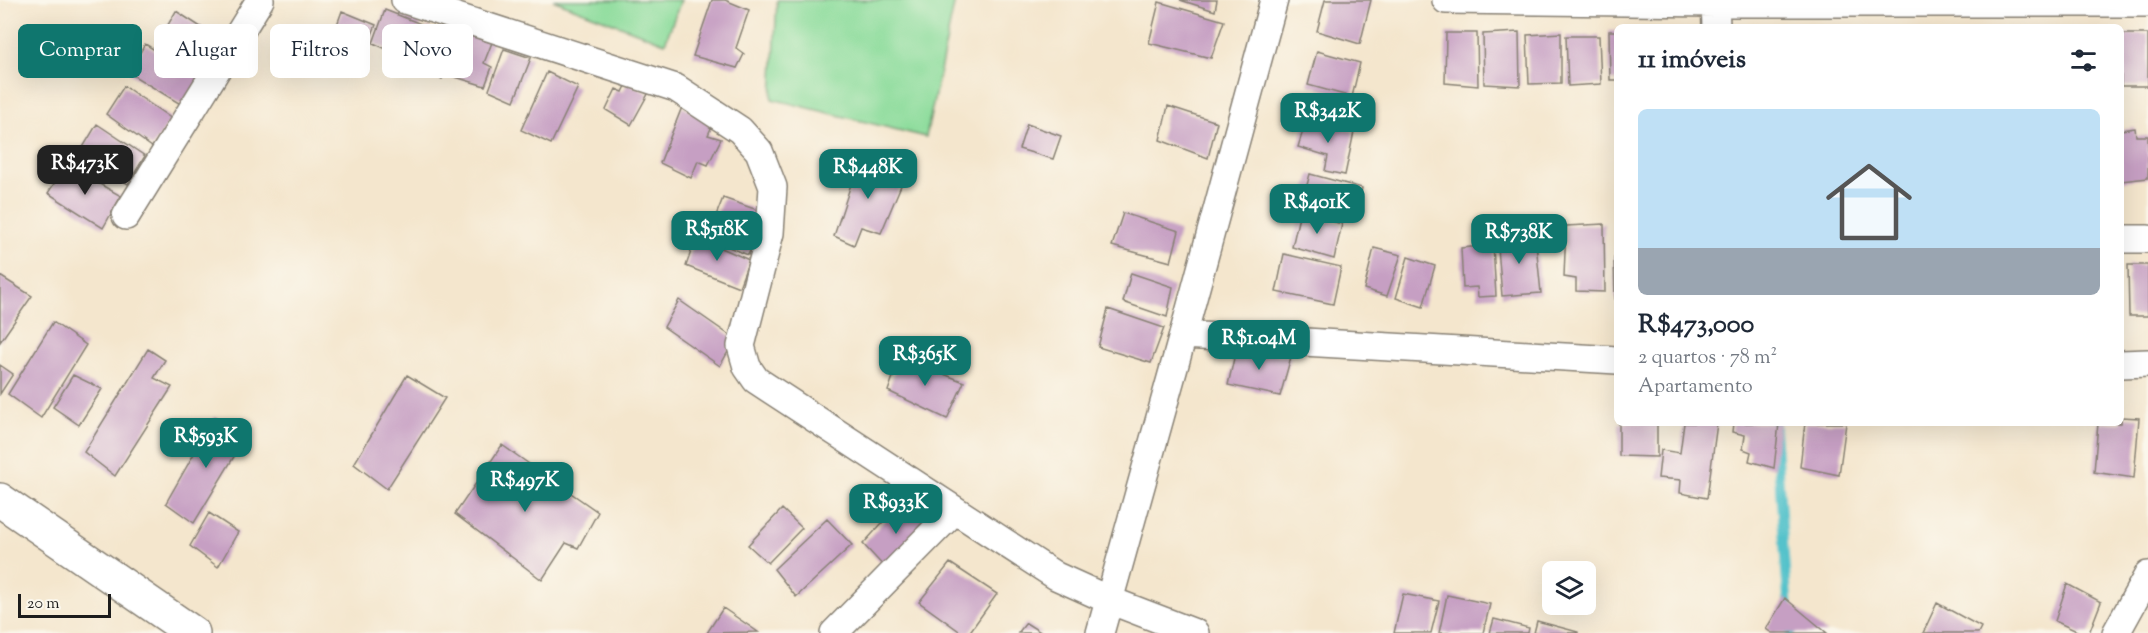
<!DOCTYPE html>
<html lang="pt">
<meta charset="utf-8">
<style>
:root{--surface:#fff;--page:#f2f2f3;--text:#1f2937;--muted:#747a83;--line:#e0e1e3;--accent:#0f766e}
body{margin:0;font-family:"Sorts Mill Goudy",serif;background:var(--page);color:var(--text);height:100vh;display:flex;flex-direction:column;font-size:22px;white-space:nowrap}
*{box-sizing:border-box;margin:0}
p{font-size:20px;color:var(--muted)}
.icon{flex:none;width:33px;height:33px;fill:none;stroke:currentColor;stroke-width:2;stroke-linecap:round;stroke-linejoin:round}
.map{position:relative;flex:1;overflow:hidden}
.side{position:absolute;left:1614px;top:24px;width:510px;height:402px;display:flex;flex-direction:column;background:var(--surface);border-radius:9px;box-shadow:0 6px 24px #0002}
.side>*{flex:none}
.top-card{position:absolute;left:18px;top:24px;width:570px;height:54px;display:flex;gap:12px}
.controls{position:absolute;left:1542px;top:561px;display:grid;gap:12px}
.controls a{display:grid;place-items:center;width:54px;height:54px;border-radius:9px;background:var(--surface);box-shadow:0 6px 24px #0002;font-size:30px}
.scale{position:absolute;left:18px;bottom:15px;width:93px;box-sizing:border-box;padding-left:6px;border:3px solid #1c1c1c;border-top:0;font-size:16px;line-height:21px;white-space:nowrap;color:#1c1c1c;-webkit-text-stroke:4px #fbf7ec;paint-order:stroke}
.price{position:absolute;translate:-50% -51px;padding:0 14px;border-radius:12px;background:var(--accent);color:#fff;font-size:20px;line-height:39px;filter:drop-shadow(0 2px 3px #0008)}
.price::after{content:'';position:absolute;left:50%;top:36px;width:18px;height:14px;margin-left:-9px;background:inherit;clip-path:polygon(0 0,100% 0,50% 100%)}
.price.active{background:#222;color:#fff}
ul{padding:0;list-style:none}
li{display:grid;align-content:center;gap:12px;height:318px;padding:0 24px}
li+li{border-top:2px solid var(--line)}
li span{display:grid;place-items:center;height:186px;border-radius:9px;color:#555}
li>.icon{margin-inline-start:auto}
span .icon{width:108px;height:108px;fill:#fffc;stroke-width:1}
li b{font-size:26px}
h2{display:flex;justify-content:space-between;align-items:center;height:72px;padding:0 24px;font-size:26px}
.chip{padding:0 21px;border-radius:9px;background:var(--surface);box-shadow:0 6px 24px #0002;font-size:21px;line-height:54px}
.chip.active{background:var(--accent);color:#fff}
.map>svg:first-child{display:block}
.green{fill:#8cdc9b;stroke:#547c5c;stroke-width:1.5}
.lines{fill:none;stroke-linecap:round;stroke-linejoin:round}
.stream{stroke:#55c2cb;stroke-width:9}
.building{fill:#c69fc3}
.minor-casing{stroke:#888174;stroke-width:30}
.tertiary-casing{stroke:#888174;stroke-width:36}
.minor{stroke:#fff;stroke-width:27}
.tertiary{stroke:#fff;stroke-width:33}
</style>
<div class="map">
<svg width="2148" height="633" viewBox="0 0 2148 633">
<rect width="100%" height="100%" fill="#fbf7ec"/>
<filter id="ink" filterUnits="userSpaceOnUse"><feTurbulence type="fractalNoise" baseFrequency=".0167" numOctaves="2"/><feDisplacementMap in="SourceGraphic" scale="12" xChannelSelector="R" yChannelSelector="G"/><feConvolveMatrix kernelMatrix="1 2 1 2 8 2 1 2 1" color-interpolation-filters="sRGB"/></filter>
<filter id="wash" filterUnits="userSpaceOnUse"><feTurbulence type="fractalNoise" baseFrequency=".008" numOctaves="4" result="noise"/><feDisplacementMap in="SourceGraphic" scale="24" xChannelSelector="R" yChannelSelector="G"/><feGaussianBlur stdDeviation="1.35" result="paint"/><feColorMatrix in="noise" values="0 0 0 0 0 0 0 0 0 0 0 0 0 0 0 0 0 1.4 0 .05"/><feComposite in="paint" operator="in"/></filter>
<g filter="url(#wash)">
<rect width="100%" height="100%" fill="#f4e6cd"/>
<path class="green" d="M 553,0 L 681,0 L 665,43 Z
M 777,0 L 955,0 L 926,137 L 772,99 Z"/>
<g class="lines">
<path class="stream" d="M 1775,423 L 1790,633"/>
</g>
<g id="blocks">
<path class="building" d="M 712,0 L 725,0 L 749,10 L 736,48 L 744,54 L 737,68 L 693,56 Z
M 1180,0 L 1217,0 L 1215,11 Z
M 1325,0 L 1371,0 L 1360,44 L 1317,31 Z
M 1159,2 L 1224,21 L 1211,58 L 1149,43 Z
M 385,10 L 421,24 L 407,58 L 373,43 Z
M 176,11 L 224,42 L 205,72 L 158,42 Z
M 342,11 L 376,25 L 355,74 L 324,61 Z
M 427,27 L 458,41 L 442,79 L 413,66 Z
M 469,30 L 493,40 L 484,63 L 492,67 L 485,86 L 452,76 Z
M 1609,31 L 1617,31 L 1617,80 L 1610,80 Z
M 1519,32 L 1520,86 L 1484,84 L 1483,34 Z
M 1446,33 L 1477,33 L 1478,86 L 1445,83 Z
M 1561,33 L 1561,83 L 1529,84 L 1527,35 Z
M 2121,34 L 2148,34 L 2148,86 L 2121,86 Z
M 1566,36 L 1599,36 L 1601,84 L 1568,86 Z
M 145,44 L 201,78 L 182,105 L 129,73 Z
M 504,49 L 531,58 L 514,101 L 489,90 Z
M 1317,51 L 1360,63 L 1352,97 L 1308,85 Z
M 547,72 L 578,87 L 551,144 L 521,130 Z
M 628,82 L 648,94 L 631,125 L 606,110 L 616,89 L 623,92 Z
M 124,86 L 172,119 L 152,147 L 106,114 Z
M 1168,106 L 1217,122 L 1208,158 L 1160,140 Z
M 682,107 L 714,121 L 708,135 L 721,139 L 708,165 L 698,161 L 691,178 L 660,163 Z
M 1307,117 L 1354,132 L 1345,175 L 1325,171 L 1328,156 L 1298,147 Z
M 97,124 L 145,156 L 128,184 L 79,154 Z
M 1027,124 L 1061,136 L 1053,159 L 1019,149 Z
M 2135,128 L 2136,136 L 2148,136 L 2148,178 L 2121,181 L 2121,130 Z
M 860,157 L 905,176 L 881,233 L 861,227 L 854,245 L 834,236 Z
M 66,165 L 121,196 L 103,228 L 48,193 Z
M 1310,174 L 1362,188 L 1354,220 L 1301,207 Z
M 723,198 L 766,213 L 748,255 L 707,238 Z
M 1300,212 L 1342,224 L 1334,259 L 1292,247 Z
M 1123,213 L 1179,231 L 1171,262 L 1112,246 Z
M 1604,224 L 1605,292 L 1576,291 L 1576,279 L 1564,277 L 1566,226 Z
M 1535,233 L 1541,293 L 1502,296 L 1497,236 Z
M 696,237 L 749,260 L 739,287 L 686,266 Z
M 1493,245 L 1496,296 L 1478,297 L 1477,287 L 1463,288 L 1461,248 Z
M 1374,248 L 1401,255 L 1387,296 L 1364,289 Z
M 1284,254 L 1341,267 L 1333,304 L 1276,292 Z
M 1408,257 L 1435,266 L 1423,307 L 1396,298 Z
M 1614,258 L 1617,258 L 1617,299 L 1615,299 Z
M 2128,265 L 2148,265 L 2148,316 L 2129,316 Z
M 1131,273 L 1173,287 L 1167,317 L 1123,302 Z
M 0,276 L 32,296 L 0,342 Z
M 679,300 L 735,339 L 720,366 L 664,327 Z
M 1108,309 L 1164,328 L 1151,363 L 1098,347 Z
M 53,322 L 86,345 L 41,418 L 8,394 Z
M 1237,345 L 1291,357 L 1280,396 L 1228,385 Z
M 148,349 L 165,360 L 154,378 L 172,387 L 115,476 L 84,452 Z
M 900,357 L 964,382 L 947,419 L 888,391 Z
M 0,365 L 13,374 L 0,394 Z
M 73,375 L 102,389 L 79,425 L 53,407 Z
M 407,375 L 445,398 L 387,489 L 354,464 Z
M 215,417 L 247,435 L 194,523 L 166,503 Z
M 2121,417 L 2139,418 L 2134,478 L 2094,472 L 2098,423 L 2121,423 Z
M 1619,423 L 1657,423 L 1657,457 L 1619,456 Z
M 1684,423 L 1717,423 L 1707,498 L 1680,493 L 1681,480 L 1658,478 L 1661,450 L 1680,453 Z
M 1733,423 L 1779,423 L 1774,468 L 1749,461 L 1751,452 L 1743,449 L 1745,435 L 1732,432 Z
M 1805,423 L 1846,423 L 1839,475 L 1800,467 Z
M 502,445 L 598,512 L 578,548 L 566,543 L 542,580 L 455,514 Z
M 903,500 L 929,526 L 887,570 L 863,544 Z
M 782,509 L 802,528 L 768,563 L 748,545 Z
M 209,513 L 238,532 L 218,567 L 190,546 Z
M 827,519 L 852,545 L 796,597 L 774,569 Z
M 950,563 L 997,594 L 969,633 L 962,633 L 919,602 Z
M 2067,584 L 2101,602 L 2089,633 L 2081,633 L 2055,621 Z
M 1403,594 L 1439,601 L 1431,633 L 1394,633 Z
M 1447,595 L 1490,604 L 1483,633 L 1439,633 Z
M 1785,598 L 1827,633 L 1772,633 L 1766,629 Z
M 1937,603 L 1981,627 L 1978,633 L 1923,633 Z
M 723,608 L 758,632 L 707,633 Z
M 1494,619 L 1529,628 L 1528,633 L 1490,633 Z
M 1537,621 L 1578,632 L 1578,633 L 1534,633 Z
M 1026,623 L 1042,633 L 1018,633 Z"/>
</g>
</g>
<g filter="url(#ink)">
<use href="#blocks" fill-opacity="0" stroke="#888174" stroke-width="1.5"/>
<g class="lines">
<g class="minor-casing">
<path id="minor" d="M 405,0 L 676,88 L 740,130 L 759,151 L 773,187 L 770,233 L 741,346 L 747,367 L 756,380 L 1056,576 L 1109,600 L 1195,633
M 1446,0 L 1715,3 L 2148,3
M 1715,0 L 1716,27
M 126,216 L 260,0
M 2121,239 L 2148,239
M 1183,335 L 1617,360
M 2121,364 L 2148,363
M 834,633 L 955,510
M 1100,633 L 1183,335 L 1274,0
M 2116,633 L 2148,575"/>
</g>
<g class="tertiary-casing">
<path id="tertiary" d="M 0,500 L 193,633"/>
</g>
<use href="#minor" class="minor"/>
<use href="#tertiary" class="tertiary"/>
</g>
</g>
</svg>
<div class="controls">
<a><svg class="icon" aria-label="layers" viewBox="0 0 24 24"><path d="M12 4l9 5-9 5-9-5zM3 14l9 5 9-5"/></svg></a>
</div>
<div class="scale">20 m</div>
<b class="price" style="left:1328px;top:144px">R$342K</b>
<b class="price active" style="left:85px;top:196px">R$473K</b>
<b class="price" style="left:868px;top:200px">R$448K</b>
<b class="price" style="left:1317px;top:235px">R$401K</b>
<b class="price" style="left:717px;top:262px">R$518K</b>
<b class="price" style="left:1519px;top:265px">R$738K</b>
<b class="price" style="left:1259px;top:371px">R$1.04M</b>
<b class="price" style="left:925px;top:387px">R$365K</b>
<b class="price" style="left:206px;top:469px">R$593K</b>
<b class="price" style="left:525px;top:513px">R$497K</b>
<b class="price" style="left:896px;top:535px">R$933K</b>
<div class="top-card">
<a class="chip active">Comprar</a>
<a class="chip">Alugar</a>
<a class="chip">Filtros</a>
<a class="chip">Novo</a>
</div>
<section class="side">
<h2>11 imóveis<svg class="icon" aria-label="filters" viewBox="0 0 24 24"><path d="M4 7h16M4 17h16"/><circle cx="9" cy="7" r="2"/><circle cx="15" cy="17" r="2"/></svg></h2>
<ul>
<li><span style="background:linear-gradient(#bfe0f5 75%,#9aa5b1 0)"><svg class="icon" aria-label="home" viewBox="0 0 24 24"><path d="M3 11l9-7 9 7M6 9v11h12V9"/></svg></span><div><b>R$473,000</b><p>2 quartos · 78 m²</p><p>Apartamento</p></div></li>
</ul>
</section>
</div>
